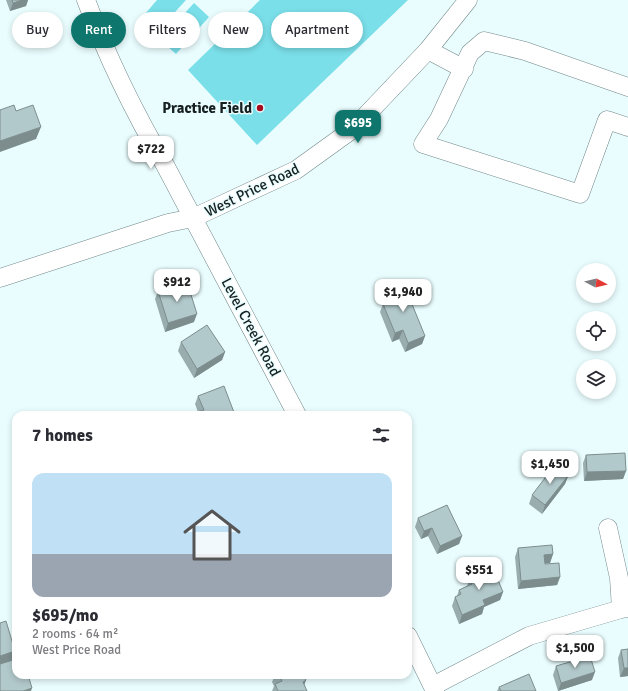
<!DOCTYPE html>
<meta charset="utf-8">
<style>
:root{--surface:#fff;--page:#f2f2f3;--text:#2b2b33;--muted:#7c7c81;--accent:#0f766e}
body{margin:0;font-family:Signika,sans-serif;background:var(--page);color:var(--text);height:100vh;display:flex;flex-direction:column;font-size:15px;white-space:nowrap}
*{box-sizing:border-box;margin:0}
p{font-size:13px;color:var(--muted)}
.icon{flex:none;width:22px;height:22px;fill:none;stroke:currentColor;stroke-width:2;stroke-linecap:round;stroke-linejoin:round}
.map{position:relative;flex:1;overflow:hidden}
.sheet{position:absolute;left:12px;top:411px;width:400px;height:268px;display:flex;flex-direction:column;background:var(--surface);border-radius:12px;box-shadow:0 2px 6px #0003}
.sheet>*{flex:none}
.guide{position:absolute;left:12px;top:12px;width:400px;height:36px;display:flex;gap:8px}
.needle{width:26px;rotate:97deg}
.controls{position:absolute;left:576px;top:263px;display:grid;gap:8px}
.controls a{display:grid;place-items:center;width:40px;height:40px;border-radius:50%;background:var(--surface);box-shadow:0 2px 6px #0003;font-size:20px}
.price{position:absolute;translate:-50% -34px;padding:0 9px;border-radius:8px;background:#fff;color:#222;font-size:13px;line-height:26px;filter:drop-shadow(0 1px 2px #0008)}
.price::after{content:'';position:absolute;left:50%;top:24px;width:12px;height:9px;margin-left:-6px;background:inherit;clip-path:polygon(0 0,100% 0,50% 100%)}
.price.on{background:var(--accent);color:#fff}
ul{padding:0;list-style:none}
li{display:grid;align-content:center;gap:8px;height:212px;padding:0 20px}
li span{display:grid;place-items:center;height:124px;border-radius:12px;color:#555}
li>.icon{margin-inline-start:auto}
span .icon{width:72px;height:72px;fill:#fffc;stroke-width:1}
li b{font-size:17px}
h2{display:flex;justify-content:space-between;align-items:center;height:48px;padding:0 20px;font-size:17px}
.pill{padding:0 14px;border-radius:18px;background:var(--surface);box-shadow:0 2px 6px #0003;font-size:14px;line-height:36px}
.pill.on{background:var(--accent);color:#fff}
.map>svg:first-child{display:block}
.green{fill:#7adfe9}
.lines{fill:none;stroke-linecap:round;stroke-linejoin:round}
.minor-casing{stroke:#718789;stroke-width:19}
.minor{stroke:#fff;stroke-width:18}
.wall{fill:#99adaf}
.shaded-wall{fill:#7d8d8e}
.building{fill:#b2c9cb;stroke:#7d8d8e}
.poi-dot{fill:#a50c1f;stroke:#eafdfe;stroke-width:1.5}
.labels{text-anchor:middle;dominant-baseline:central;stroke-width:3;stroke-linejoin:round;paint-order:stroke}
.poi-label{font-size:15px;font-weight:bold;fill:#172021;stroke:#eafdfe;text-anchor:end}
.street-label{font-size:15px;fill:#172021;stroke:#eafdfe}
</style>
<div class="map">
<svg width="628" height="691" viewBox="0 0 628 691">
<rect width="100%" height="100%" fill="#eafdfe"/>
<path class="green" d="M 157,0 L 186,0 L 154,35 L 139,21 Z
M 260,0 L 408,0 L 257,145 L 188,70 Z
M 194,3 L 209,17 L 176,54 L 160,40 Z"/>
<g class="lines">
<g class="minor-casing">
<path id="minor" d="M 86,0 C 107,57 134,112 165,165 L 297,415
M 428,50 L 464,69
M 628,87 L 525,51 L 484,41 L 470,53 L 439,119 L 423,144 L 580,194 L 607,120 L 628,127
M 0,278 L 168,223 L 193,218 L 296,170 L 353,129 L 428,50 L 468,0
M 608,528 L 619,578 L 621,609
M 408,636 L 435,691
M 433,686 L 529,636 L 621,609 L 628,608"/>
</g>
<use href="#minor" class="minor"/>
</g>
<path class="wall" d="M 6,0 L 28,0 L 26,6 L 10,11 Z
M 178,288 L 194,322 L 165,332 L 155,299 L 158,291 Z
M 385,290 L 425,336 L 422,344 L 405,352 L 399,339 L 392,342 L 380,312 L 383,304 L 384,304 L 382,298 Z
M 181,342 L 225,352 L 222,360 L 194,378 L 178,351 Z
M 198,396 L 235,415 L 196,415 L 196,413 L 198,412 L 195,404 Z
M 586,455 L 626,471 L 623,479 L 584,481 L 583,463 Z
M 568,476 L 565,484 L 542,514 L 529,504 L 532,495 Z
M 418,518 L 462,536 L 459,544 L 437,554 L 428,536 L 421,539 L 415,527 Z
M 518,548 L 553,554 L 550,563 L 545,563 L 560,577 L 557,585 L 518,589 L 515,557 Z
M 470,578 L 503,592 L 500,600 L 484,607 L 482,614 L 459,624 L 452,606 L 455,597 L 457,596 L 459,590 L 467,586 Z
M 628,649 L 628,676 L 620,677 L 618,658 L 621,650 Z
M 556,666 L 592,680 L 558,691 L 553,675 Z
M 275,675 L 304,675 L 306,680 L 304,685 L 307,691 L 272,691 L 274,686 L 272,682 Z
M 499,687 L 536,691 L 497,691 Z"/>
<path class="shaded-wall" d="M 22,0 L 28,0 L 26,6 L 10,11 L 13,3 Z
M 41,127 L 36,139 L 0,152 L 0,141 Z
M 197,314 L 194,322 L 165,332 L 168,323 Z
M 403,330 L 399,339 L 392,342 L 395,333 Z
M 425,336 L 422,344 L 405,352 L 408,343 Z
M 225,352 L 222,360 L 194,378 L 197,369 Z
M 626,471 L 623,479 L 584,481 L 587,472 Z
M 568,476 L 565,484 L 542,514 L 545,505 Z
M 432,528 L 428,536 L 421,539 L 424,531 Z
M 462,536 L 459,544 L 437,554 L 440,546 Z
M 553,554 L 550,563 L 541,564 L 544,555 Z
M 560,577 L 557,585 L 518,589 L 521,581 Z
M 503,592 L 500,600 L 484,607 L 482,614 L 459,624 L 462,615 L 483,600 Z
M 15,651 L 11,664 L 0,667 L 0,656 Z
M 624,668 L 628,668 L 628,676 L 620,677 Z
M 595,672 L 592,680 L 558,691 L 561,683 Z
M 306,680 L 302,691 L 303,682 Z
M 32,688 L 31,691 L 23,691 Z"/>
<path class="building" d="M 12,0 L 22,0 L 13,3 Z
M 14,105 L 16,111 L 33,105 L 41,127 L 0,141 L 0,110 Z
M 403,282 L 425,336 L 408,343 L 403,330 L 395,333 L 383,304 L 390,301 L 385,290 Z
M 177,284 L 178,288 L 188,285 L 197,314 L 168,323 L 158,291 Z
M 207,325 L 225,352 L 197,369 L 181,342 Z
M 224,386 L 235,415 L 197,415 L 196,413 L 204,410 L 198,396 Z
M 625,453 L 626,471 L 587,472 L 586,455 Z
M 555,465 L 568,476 L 545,505 L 532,495 Z
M 447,505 L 462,536 L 440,546 L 432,528 L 424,531 L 418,518 Z
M 552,545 L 553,554 L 544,555 L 545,564 L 559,563 L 560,577 L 521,581 L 518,548 Z
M 493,568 L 503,592 L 483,600 L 485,605 L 462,615 L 455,597 L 461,594 L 459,590 L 472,584 L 470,578 Z
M 6,621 L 15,651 L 0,656 L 0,623 Z
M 628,649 L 628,668 L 624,668 L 621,650 Z
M 590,656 L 595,672 L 561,683 L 556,666 Z
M 16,659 L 16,675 L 28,675 L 32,688 L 23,691 L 0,691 L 0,664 Z
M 529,674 L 536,691 L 501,691 L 499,687 Z
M 279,675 L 304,675 L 306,680 L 303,682 L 307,691 L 278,691 L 275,684 L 282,681 Z"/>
<circle class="poi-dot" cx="260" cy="108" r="4"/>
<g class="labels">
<g class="poi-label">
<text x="252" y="108">Practice Field</text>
</g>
<g class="street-label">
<text transform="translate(252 190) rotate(-26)">West Price Road</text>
<text transform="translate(251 327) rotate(62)">Level Creek Road</text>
</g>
</g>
</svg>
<div class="controls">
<a><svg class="needle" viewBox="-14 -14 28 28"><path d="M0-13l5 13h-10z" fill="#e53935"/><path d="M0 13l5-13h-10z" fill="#7c7c81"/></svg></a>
<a><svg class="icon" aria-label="locate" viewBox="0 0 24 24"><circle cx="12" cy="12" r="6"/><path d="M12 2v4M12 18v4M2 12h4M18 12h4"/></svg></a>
<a><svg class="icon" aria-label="layers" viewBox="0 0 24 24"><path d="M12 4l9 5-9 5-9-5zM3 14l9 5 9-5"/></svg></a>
</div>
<b class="price on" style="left:358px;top:144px">$695</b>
<b class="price" style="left:151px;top:170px">$722</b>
<b class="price" style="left:177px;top:303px">$912</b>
<b class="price" style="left:403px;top:313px">$1,940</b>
<b class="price" style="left:550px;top:485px">$1,450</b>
<b class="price" style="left:479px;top:591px">$551</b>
<b class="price" style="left:575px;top:669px">$1,500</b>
<div class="guide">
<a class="pill">Buy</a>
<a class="pill on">Rent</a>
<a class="pill">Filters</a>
<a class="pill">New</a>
<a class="pill">Apartment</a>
</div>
<section class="sheet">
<h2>7 homes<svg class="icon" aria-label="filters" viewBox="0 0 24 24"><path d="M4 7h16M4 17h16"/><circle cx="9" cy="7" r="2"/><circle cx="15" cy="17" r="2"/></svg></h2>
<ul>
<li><span style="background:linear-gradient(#bfe0f5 65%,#9aa5b1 0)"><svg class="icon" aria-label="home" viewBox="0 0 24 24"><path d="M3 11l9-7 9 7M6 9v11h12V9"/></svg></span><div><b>$695/mo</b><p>2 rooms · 64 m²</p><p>West Price Road</p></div></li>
</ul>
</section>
</div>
